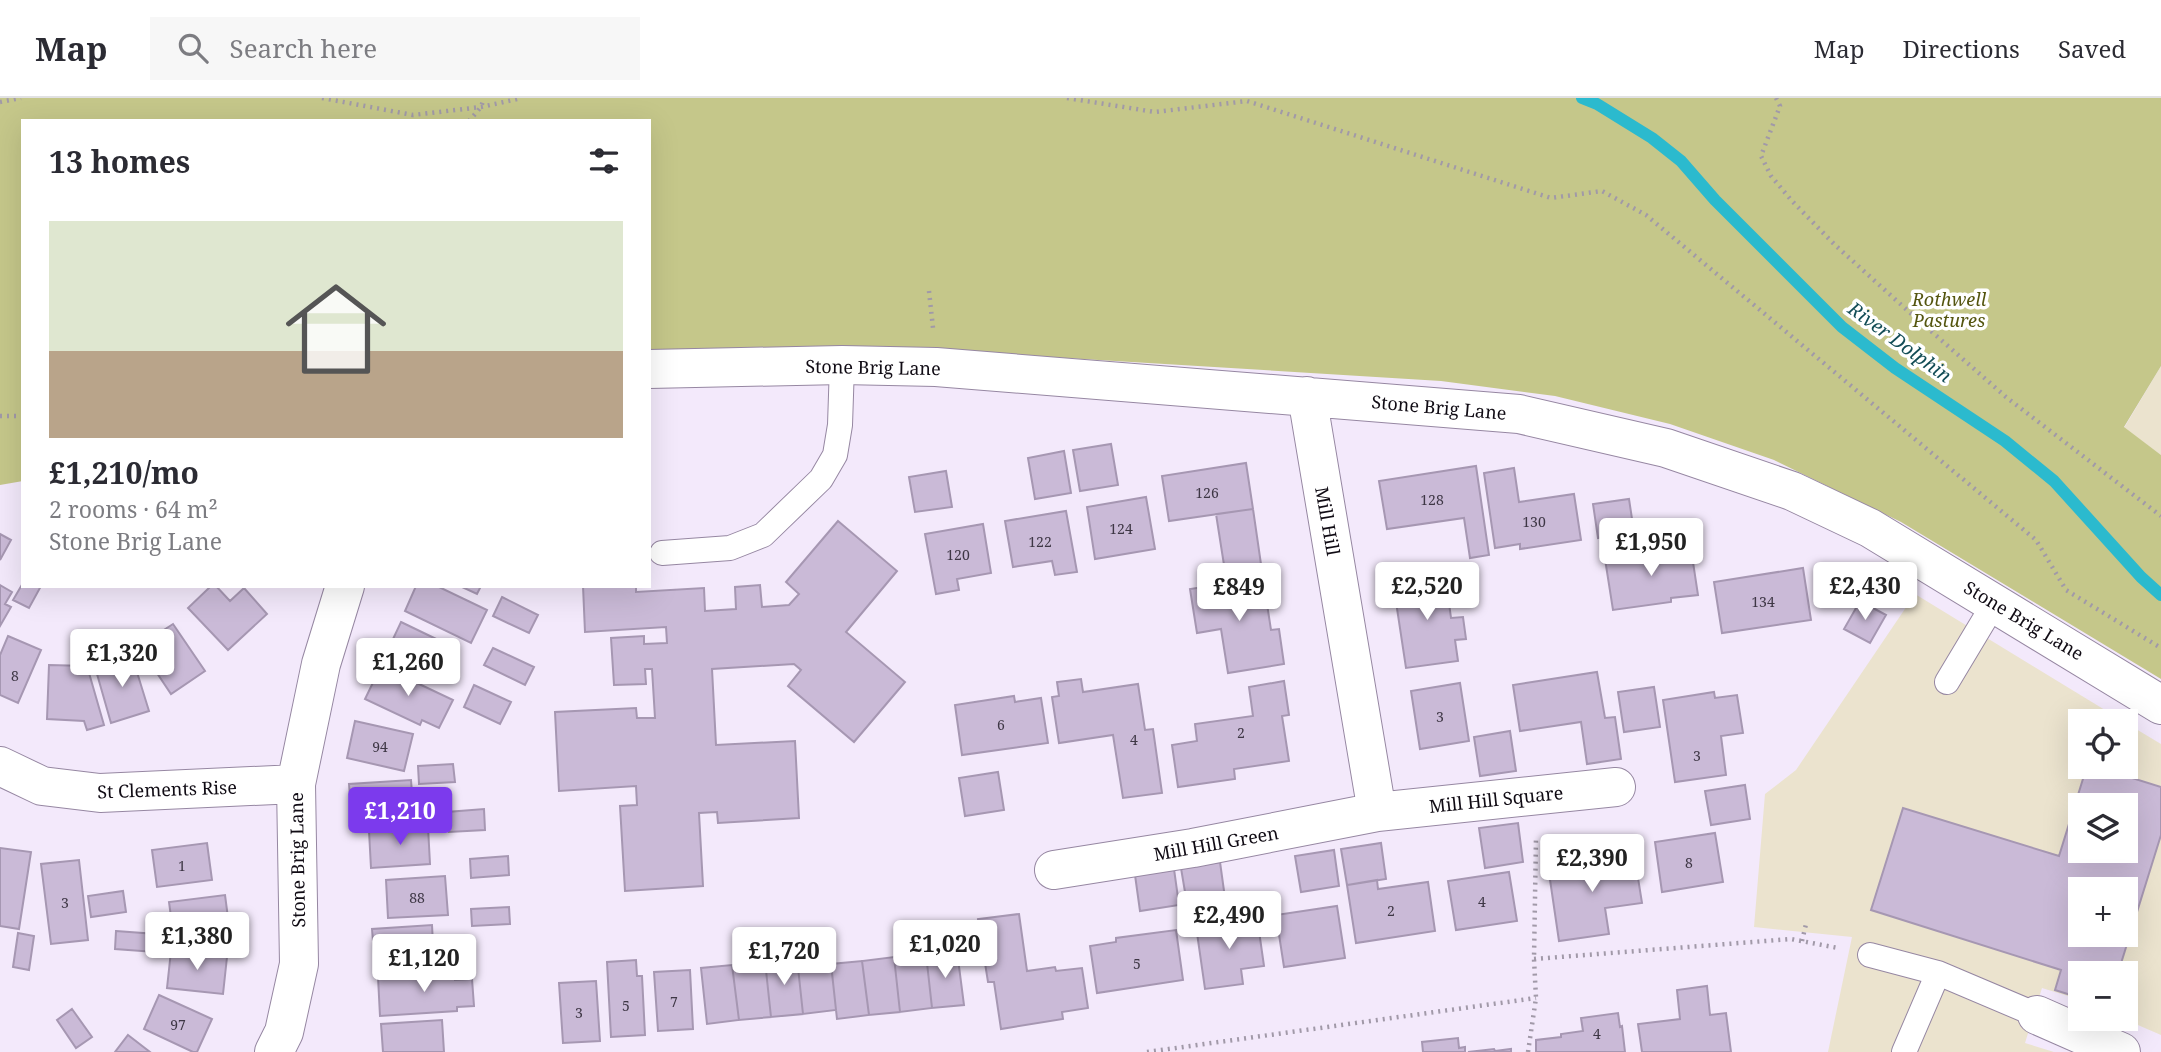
<!DOCTYPE html>
<meta charset="utf-8">
<style>
:root{--surface:#fff;--page:#f7f7f7;--text:#2b2b33;--muted:#7c7c81;--line:#e1e1e2;--accent:#7c3aed}
body{margin:0;font-family:"Noto Serif",serif;background:var(--page);color:var(--text);height:100vh;display:flex;flex-direction:column;font-size:26px;white-space:nowrap}
*{box-sizing:border-box;margin:0}
p{font-size:23px;color:var(--muted)}
.icon{flex:none;width:38px;height:38px;fill:none;stroke:currentColor;stroke-width:2;stroke-linecap:round;stroke-linejoin:round}
.map{position:relative;flex:1;overflow:hidden}
.drawer{position:absolute;left:21px;top:21px;width:630px;height:469px;display:flex;flex-direction:column;background:var(--surface);border-radius:0px;box-shadow:0 7px 28px #0002}
.drawer>*{flex:none}
.tools{position:absolute;left:2068px;top:611px;display:grid;gap:14px}
.tools a{display:grid;place-items:center;width:70px;height:70px;border-radius:0px;background:var(--surface);box-shadow:0 7px 28px #0002;font-size:35px}
.price{position:absolute;translate:-50% -60px;padding:0 16px;border-radius:7px;background:#fff;color:#222;font-size:23px;line-height:46px;filter:drop-shadow(0 2px 4px #0008)}
.price::after{content:'';position:absolute;left:50%;top:42px;width:21px;height:16px;margin-left:-10px;background:inherit;clip-path:polygon(0 0,100% 0,50% 100%)}
.price.active{background:var(--accent);color:#fff}
ul{padding:0;list-style:none}
li{display:grid;align-content:center;gap:14px;height:371px;padding:0 28px}
li+li{border-top:2px solid var(--line)}
li span{display:grid;place-items:center;height:217px;border-radius:0px;color:#555}
li>.icon{margin-inline-start:auto}
span .icon{width:126px;height:126px;fill:#fffc;stroke-width:1}
li b{font-size:30px}
h2{display:flex;justify-content:space-between;align-items:center;height:84px;padding:0 28px;font-size:30px}
header{display:flex;align-items:center;gap:42px;box-sizing:border-box;height:98px;padding:0 35px;background:var(--surface);border-bottom:2px solid var(--line)}
header strong{font-size:33px}
nav{display:flex;gap:38px;margin-inline-start:auto;font-size:24px}
.search{width:490px;height:63px;background:var(--page);display:flex;align-items:center;gap:18px;box-sizing:border-box;padding:0 24px;border-radius:0px;color:var(--muted);font-size:26px}
.map>svg:first-child{display:block}
.commercial{fill:#ebe3ce;fill-rule:evenodd}
.green{fill:#c5c78a}
.lines{fill:none;stroke-linecap:round;stroke-linejoin:round}
.stream{stroke:#2bbace;stroke-width:12}
.building{fill:#cabad7;stroke:#a697b2;stroke-width:2;fill-rule:evenodd}
.lane-casing{stroke:#9687a2;stroke-width:26}
.street-casing{stroke:#9687a2;stroke-width:40}
.path{stroke:#a199a8;stroke-width:4.5;stroke-dasharray:2 5;stroke-linecap:butt}
.lane{stroke:#fff;stroke-width:24}
.street{stroke:#fff;stroke-width:38}
.labels{text-anchor:middle;dominant-baseline:central;stroke-width:7;stroke-linejoin:round;paint-order:stroke}
.number-label{font-size:14px;fill:#3e3745}
.park-label{font-size:18px;font-style:italic;fill:#54550f;stroke:#fff}
.street-label{font-size:18px;fill:#100b14;stroke:#fff}
.water-label{font-size:19px;font-style:italic;fill:#134d56;stroke:#fff}
</style>
<header>
<strong>Map</strong>
<div class="search"><svg class="icon" aria-label="search" viewBox="0 0 24 24"><circle cx="10" cy="10" r="6"/><path d="M15 15l6 6"/></svg>Search here</div>
<nav><a>Map</a><a>Directions</a><a>Saved</a></nav>
</header>
<div class="map">
<svg width="2161" height="954" viewBox="0 0 2161 954">
<rect width="100%" height="100%" fill="#f3e9fb"/>
<path class="commercial" d="M 2161,268 L 2161,357 L 2124,330 Z
M 1915,496 L 2123,623 L 2081,623 L 2081,668 L 2126,668 L 2126,625 L 2161,646 L 2161,937 L 2124,921 L 2126,920 L 2126,875 L 2081,875 L 2081,902 L 2042,890 L 2025,945 L 2054,954 L 1828,954 L 1852,839 L 1754,829 L 1765,696 L 1796,672 ZM 2081,707 L 2126,707 L 2126,752 L 2081,752 ZM 2081,791 L 2126,791 L 2126,836 L 2081,836 Z"/>
<path class="green" d="M 0,0 L 2161,0 L 2161,268 L 2124,329 L 2161,357 L 2161,581 L 1901,424 L 1774,362 L 1670,326 L 1555,298 L 1441,283 L 920,251 L 649,254 L 649,23 L 23,23 L 23,383 L 0,387 Z"/>
<g class="lines">
<path class="stream" d="M 1582,0 L 1597,6 L 1652,40 L 1681,63 L 1715,102 L 1842,229 L 1895,270 L 2005,343 L 2054,383 L 2141,479 L 2161,497"/>
</g>
<path class="building" d="M 1111,346 L 1118,387 L 1080,393 L 1073,352 Z
M 1064,353 L 1071,395 L 1035,401 L 1028,360 Z
M 1246,365 L 1253,411 L 1169,423 L 1162,378 Z
M 1476,368 L 1489,457 L 1470,460 L 1464,420 L 1387,431 L 1379,383 Z
M 1514,370 L 1519,404 L 1574,396 L 1581,442 L 1520,451 L 1520,446 L 1495,450 L 1484,375 Z
M 946,373 L 952,409 L 915,414 L 909,379 Z
M 1146,399 L 1155,451 L 1095,461 L 1087,409 Z
M 1629,401 L 1634,434 L 1598,440 L 1593,406 Z
M 1253,411 L 1263,480 L 1227,486 L 1216,416 Z
M 1066,413 L 1077,474 L 1055,477 L 1052,463 L 1013,469 L 1005,423 Z
M 838,423 L 897,473 L 846,534 L 905,584 L 854,644 L 788,588 L 801,572 L 794,566 L 712,571 L 716,647 L 795,643 L 799,720 L 718,725 L 717,714 L 699,715 L 703,788 L 625,793 L 620,708 L 637,707 L 636,688 L 559,693 L 555,614 L 636,610 L 637,620 L 655,620 L 652,571 L 645,571 L 646,586 L 614,587 L 611,540 L 644,538 L 644,546 L 667,545 L 666,529 L 585,534 L 583,488 L 636,488 L 636,494 L 704,490 L 705,513 L 736,511 L 735,489 L 760,487 L 762,509 L 789,507 L 799,496 L 786,484 Z
M 983,426 L 991,475 L 957,481 L 959,492 L 936,496 L 925,436 Z
M 0,436 L 11,442 L 0,462 Z
M 1691,451 L 1698,497 L 1671,500 L 1671,504 L 1613,512 L 1605,461 L 1663,452 L 1664,456 Z
M 1803,470 L 1811,522 L 1722,535 L 1714,484 Z
M 1445,476 L 1451,520 L 1463,519 L 1466,541 L 1455,542 L 1458,563 L 1406,570 L 1393,484 Z
M 1263,480 L 1271,532 L 1279,531 L 1284,566 L 1228,575 L 1221,531 L 1197,535 L 1190,491 Z
M 23,485 L 23,488 L 41,488 L 29,510 L 13,502 Z
M 0,487 L 12,494 L 5,506 L 11,509 L 0,528 Z
M 211,488 L 216,488 L 230,503 L 244,490 L 267,516 L 228,552 L 188,510 Z
M 416,488 L 437,488 L 487,512 L 471,545 L 405,513 Z
M 460,488 L 481,488 L 477,496 Z
M 502,499 L 538,517 L 529,535 L 493,518 Z
M 1860,503 L 1886,517 L 1870,545 L 1844,531 Z
M 401,524 L 455,550 L 438,584 L 385,558 Z
M 173,526 L 205,573 L 171,596 L 139,548 Z
M 8,538 L 41,552 L 18,605 L 0,597 L 0,557 Z
M 493,550 L 534,569 L 525,587 L 484,567 Z
M 132,558 L 149,613 L 111,625 L 95,569 Z
M 49,567 L 87,568 L 104,627 L 87,632 L 84,623 L 47,621 Z
M 381,568 L 453,602 L 439,630 L 422,622 L 420,627 L 365,601 Z
M 1597,574 L 1605,620 L 1615,619 L 1621,661 L 1587,666 L 1581,624 L 1520,633 L 1513,587 Z
M 1081,581 L 1083,594 L 1138,586 L 1145,632 L 1153,631 L 1162,695 L 1123,700 L 1113,637 L 1059,645 L 1052,599 L 1059,598 L 1057,584 Z
M 1284,583 L 1289,617 L 1282,618 L 1289,663 L 1234,671 L 1235,681 L 1178,689 L 1172,647 L 1197,643 L 1195,626 L 1253,618 L 1249,589 Z
M 1460,585 L 1469,643 L 1420,651 L 1411,593 Z
M 474,587 L 511,604 L 500,626 L 464,609 Z
M 1654,589 L 1660,629 L 1624,634 L 1618,594 Z
M 1714,594 L 1715,600 L 1737,597 L 1743,635 L 1721,638 L 1726,677 L 1675,684 L 1663,602 Z
M 1014,598 L 1015,604 L 1041,600 L 1048,645 L 962,657 L 955,607 Z
M 355,623 L 413,636 L 404,673 L 347,660 Z
M 1510,633 L 1516,673 L 1480,678 L 1474,639 Z
M 453,666 L 455,684 L 419,686 L 418,668 Z
M 2087,668 L 2094,668 L 2161,689 L 2161,737 L 2118,875 L 2081,875 L 2081,888 L 2077,899 L 2055,892 L 2061,872 L 1871,812 L 1903,710 L 2059,758 ZM 2081,707 L 2126,707 L 2126,752 L 2081,752 ZM 2081,791 L 2126,791 L 2126,836 L 2081,836 Z
M 998,674 L 1004,712 L 965,718 L 959,680 Z
M 411,682 L 414,721 L 352,725 L 349,686 Z
M 1745,687 L 1750,721 L 1711,727 L 1705,693 Z
M 484,711 L 485,732 L 449,734 L 447,714 Z
M 1518,725 L 1523,764 L 1485,770 L 1479,730 Z
M 428,729 L 430,766 L 371,770 L 369,733 Z
M 1715,735 L 1723,784 L 1662,794 L 1655,744 Z
M 207,745 L 212,782 L 157,789 L 152,752 Z
M 1381,745 L 1386,781 L 1347,787 L 1341,751 Z
M 0,750 L 31,754 L 19,831 L 0,828 Z
M 1334,752 L 1339,788 L 1301,794 L 1295,758 Z
M 1634,755 L 1642,805 L 1605,810 L 1609,836 L 1559,843 L 1548,768 Z
M 508,758 L 509,777 L 471,780 L 470,761 Z
M 79,762 L 88,842 L 51,846 L 41,766 Z
M 1220,764 L 1225,800 L 1187,806 L 1181,770 Z
M 1174,771 L 1179,807 L 1140,813 L 1135,777 Z
M 1509,774 L 1517,823 L 1456,832 L 1448,783 Z
M 445,778 L 448,817 L 388,820 L 386,782 Z
M 1377,782 L 1378,791 L 1428,784 L 1435,833 L 1356,845 L 1347,787 Z
M 123,793 L 126,814 L 91,819 L 88,798 Z
M 225,797 L 230,835 L 174,841 L 169,804 Z
M 1337,808 L 1345,860 L 1284,869 L 1276,817 Z
M 509,809 L 510,826 L 472,828 L 471,811 Z
M 1019,816 L 1027,873 L 1055,869 L 1056,873 L 1082,870 L 1088,910 L 1062,914 L 1063,921 L 1001,931 L 994,884 L 988,884 L 978,821 Z
M 1257,819 L 1264,868 L 1241,871 L 1243,886 L 1205,891 L 1196,828 Z
M 432,827 L 434,865 L 375,869 L 372,831 Z
M 1176,832 L 1183,882 L 1097,895 L 1090,848 L 1116,844 L 1116,840 Z
M 116,833 L 156,836 L 155,854 L 115,851 Z
M 18,835 L 34,838 L 29,872 L 13,869 Z
M 171,853 L 227,859 L 223,896 L 167,890 Z
M 957,853 L 964,907 L 932,910 L 926,856 Z
M 830,856 L 836,912 L 803,916 L 797,860 Z
M 926,856 L 932,910 L 900,914 L 894,859 Z
M 894,859 L 900,914 L 869,917 L 862,863 Z
M 797,860 L 803,916 L 771,919 L 765,863 Z
M 636,862 L 637,878 L 642,878 L 645,937 L 611,939 L 607,864 Z
M 765,863 L 771,919 L 739,922 L 732,867 Z
M 862,863 L 869,917 L 837,921 L 831,866 Z
M 732,867 L 739,922 L 707,926 L 701,870 Z
M 690,872 L 693,931 L 658,933 L 654,874 Z
M 455,874 L 455,882 L 472,881 L 474,908 L 457,909 L 457,913 L 380,918 L 378,879 Z
M 596,883 L 600,943 L 563,945 L 559,885 Z
M 1707,888 L 1710,917 L 1726,915 L 1731,954 L 1642,954 L 1638,926 L 1680,921 L 1677,892 Z
M 159,897 L 212,921 L 197,954 L 193,954 L 144,931 Z
M 72,911 L 92,939 L 76,950 L 57,922 Z
M 1618,915 L 1620,929 L 1622,928 L 1625,954 L 1536,954 L 1536,942 L 1561,939 L 1561,936 L 1583,933 L 1581,920 Z
M 442,922 L 444,954 L 383,954 L 381,926 Z
M 128,937 L 150,954 L 115,954 Z
M 1458,940 L 1459,950 L 1465,949 L 1465,954 L 1423,954 L 1422,944 Z
M 1494,951 L 1495,953 L 1511,951 L 1511,954 L 1468,954 Z"/>
<g class="lines">
<g class="lane-casing">
<path id="lane" d="M 662,455 L 730,450 L 763,437 L 821,381 L 835,357 L 840,327 L 842,267
M 1947,584 L 1995,504
M 1870,857 L 1938,875 L 2037,917
M 1904,954 L 1938,875"/>
</g>
<g class="street-casing">
<path id="street" d="M 649,271 L 842,267 L 936,269 L 1519,316 L 1666,350 L 1792,393 L 1870,430 L 2161,607
M 1307,298 L 1377,714
M 0,668 L 42,688 L 100,695 L 296,686
M 1054,772 L 1193,750 L 1377,714 L 1616,689
M 2037,917 L 2121,954
M 274,954 L 284,934 L 299,866 L 296,686 L 321,566 L 345,488"/>
</g>
<path class="path" d="M 322,0 L 413,17 L 481,9 L 522,0
M 1067,0 L 1155,14 L 1247,3 L 1551,100 L 1602,93 L 1646,117 L 2036,442 L 2066,492 L 2161,550
M 1776,0 L 1780,8 L 1761,58 L 1771,78 L 1792,103 L 1835,147 L 1907,212 L 2006,299 L 2161,418
M 0,4 L 21,0
M 469,23 L 481,9 L 484,0
M 929,193 L 933,230
M 0,318 L 23,318
M 1802,843 L 1806,826
M 1534,861 L 1791,841 L 1838,850
M 1147,954 L 1536,900
M 1528,954 L 1536,900 L 1534,861 L 1536,739"/>
<use href="#lane" class="lane"/>
<use href="#street" class="street"/>
</g>
<g class="labels">
<g class="number-label">
<text x="1207" y="394">126</text>
<text x="1432" y="401">128</text>
<text x="1534" y="423">130</text>
<text x="1121" y="430">124</text>
<text x="1040" y="443">122</text>
<text x="958" y="456">120</text>
<text x="1763" y="503">134</text>
<text x="15" y="577">8</text>
<text x="1440" y="618">3</text>
<text x="1001" y="626">6</text>
<text x="1241" y="634">2</text>
<text x="1134" y="641">4</text>
<text x="380" y="648">94</text>
<text x="1697" y="657">3</text>
<text x="1689" y="764">8</text>
<text x="182" y="767">1</text>
<text x="417" y="799">88</text>
<text x="1482" y="803">4</text>
<text x="65" y="804">3</text>
<text x="1391" y="812">2</text>
<text x="1137" y="865">5</text>
<text x="674" y="903">7</text>
<text x="626" y="907">5</text>
<text x="579" y="914">3</text>
<text x="178" y="926">97</text>
<text x="1597" y="935">4</text>
</g>
<g class="park-label">
<text x="1949" y="201">Rothwell<tspan x="1949" dy="21">Pastures</tspan></text>
</g>
<g class="street-label">
<text transform="translate(873 269) rotate(1)">Stone Brig Lane</text>
<text transform="translate(1439 309) rotate(5)">Stone Brig Lane</text>
<text transform="translate(1328 423) rotate(80)">Mill Hill</text>
<text transform="translate(2024 522) rotate(31)">Stone Brig Lane</text>
<text transform="translate(167 691) rotate(-2)">St Clements Rise</text>
<text transform="translate(1496 701) rotate(-6)">Mill Hill Square</text>
<text transform="translate(1216 745) rotate(-10)">Mill Hill Green</text>
<text transform="translate(297 762) rotate(-91)">Stone Brig Lane</text>
</g>
<g class="water-label">
<text transform="translate(1900 244) rotate(36)">River Dolphin</text>
</g>
</g>
</svg>
<div class="tools">
<a><svg class="icon" aria-label="locate" viewBox="0 0 24 24"><circle cx="12" cy="12" r="6"/><path d="M12 2v4M12 18v4M2 12h4M18 12h4"/></svg></a>
<a><svg class="icon" aria-label="layers" viewBox="0 0 24 24"><path d="M12 4l9 5-9 5-9-5zM3 14l9 5 9-5"/></svg></a>
<a>+</a>
<a>−</a>
</div>
<b class="price" style="left:1651px;top:480px">£1,950</b>
<b class="price" style="left:1427px;top:524px">£2,520</b>
<b class="price" style="left:1865px;top:524px">£2,430</b>
<b class="price" style="left:1239px;top:525px">£849</b>
<b class="price" style="left:122px;top:591px">£1,320</b>
<b class="price" style="left:408px;top:600px">£1,260</b>
<b class="price active" style="left:400px;top:749px">£1,210</b>
<b class="price" style="left:1592px;top:796px">£2,390</b>
<b class="price" style="left:1229px;top:853px">£2,490</b>
<b class="price" style="left:197px;top:874px">£1,380</b>
<b class="price" style="left:945px;top:882px">£1,020</b>
<b class="price" style="left:784px;top:889px">£1,720</b>
<b class="price" style="left:424px;top:896px">£1,120</b>
<section class="drawer">
<h2>13 homes<svg class="icon" aria-label="filters" viewBox="0 0 24 24"><path d="M4 7h16M4 17h16"/><circle cx="9" cy="7" r="2"/><circle cx="15" cy="17" r="2"/></svg></h2>
<ul>
<li><span style="background:linear-gradient(#dfe7d0 60%,#b9a48a 0)"><svg class="icon" aria-label="home" viewBox="0 0 24 24"><path d="M3 11l9-7 9 7M6 9v11h12V9"/></svg></span><div><b>£1,210/mo</b><p>2 rooms · 64 m²</p><p>Stone Brig Lane</p></div></li>
</ul>
</section>
</div>
